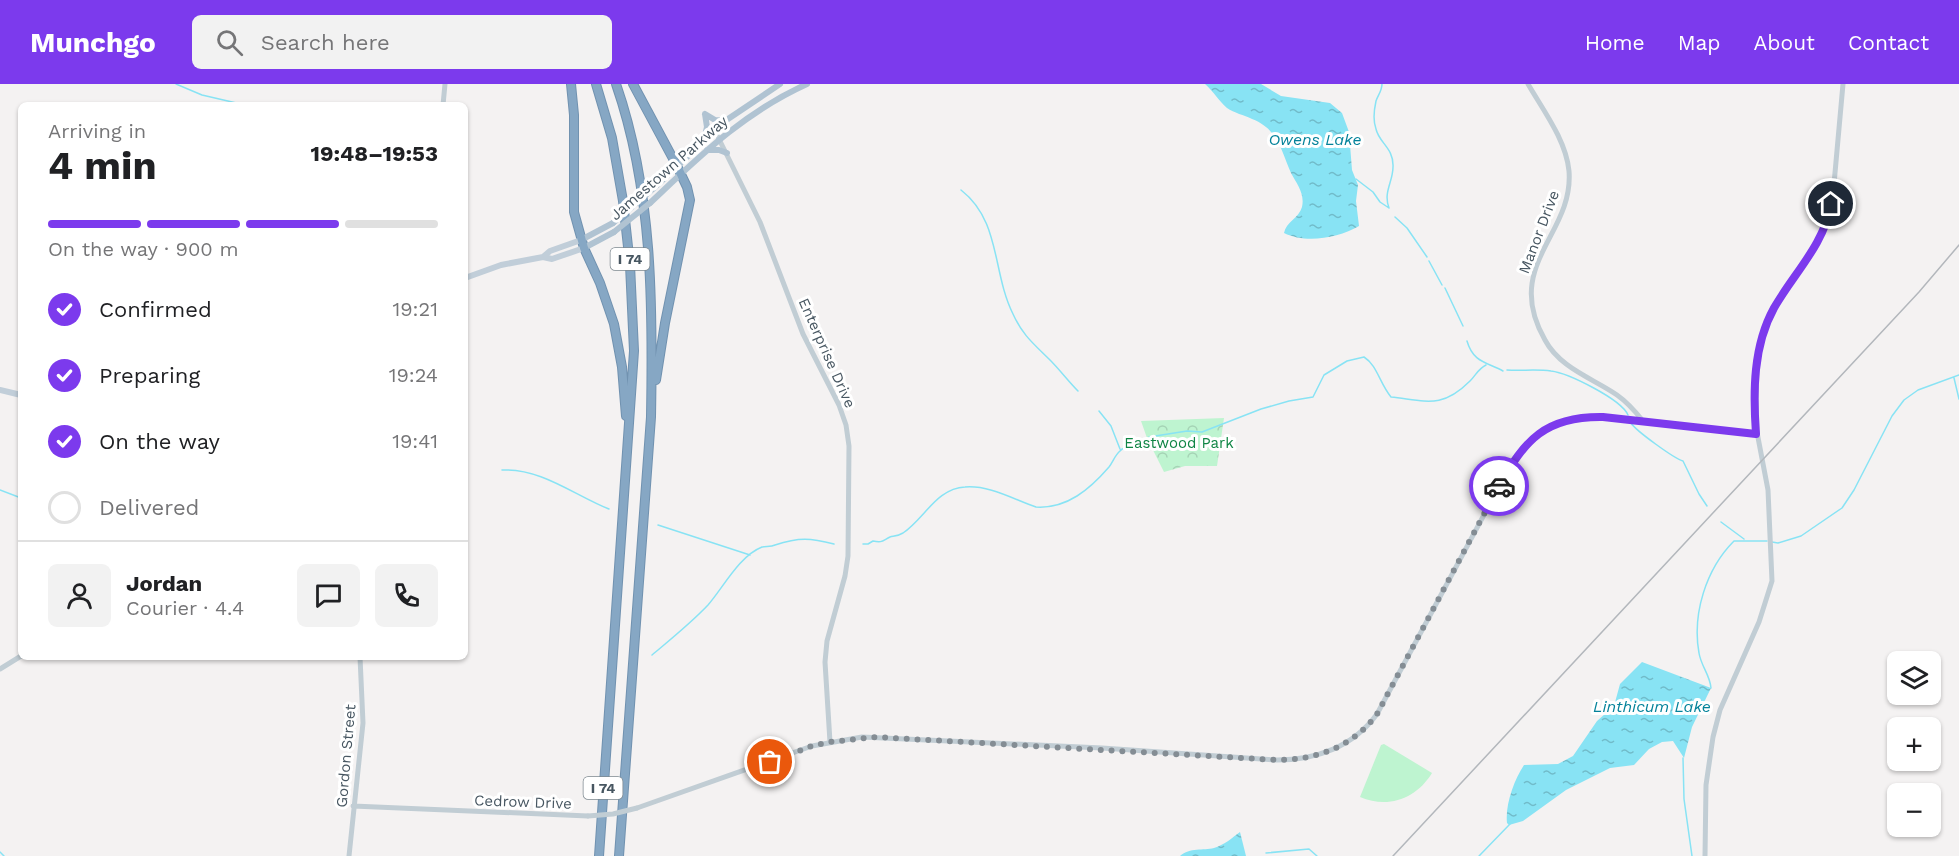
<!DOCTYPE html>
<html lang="en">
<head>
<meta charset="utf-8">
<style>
	body { margin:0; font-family:"Work Sans",sans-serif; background:#f2f2f2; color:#202124; height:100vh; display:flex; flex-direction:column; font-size:22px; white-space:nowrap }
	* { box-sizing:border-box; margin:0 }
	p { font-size:20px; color:#757577 }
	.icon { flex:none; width:33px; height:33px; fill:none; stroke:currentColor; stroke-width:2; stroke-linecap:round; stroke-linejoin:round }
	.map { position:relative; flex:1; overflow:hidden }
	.details { position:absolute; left:18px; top:18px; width:450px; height:558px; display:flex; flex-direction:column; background:#fff; border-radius:9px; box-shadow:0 2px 4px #0004 }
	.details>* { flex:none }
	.tools { position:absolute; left:1887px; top:567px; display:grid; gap:12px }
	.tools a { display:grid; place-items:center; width:54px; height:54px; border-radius:9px; background:#fff; box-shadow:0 2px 4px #0004; font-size:30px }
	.pin { position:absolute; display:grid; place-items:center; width:51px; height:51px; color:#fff; margin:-26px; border:3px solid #fff; border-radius:50%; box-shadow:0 2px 6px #0007 }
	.courier { position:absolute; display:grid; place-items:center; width:60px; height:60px; margin:-30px; border:4px solid #7c3aed; border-radius:50%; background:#fff; color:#222; box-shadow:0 2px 8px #0007 }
	.head em { font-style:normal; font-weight:700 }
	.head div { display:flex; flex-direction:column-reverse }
	.head { display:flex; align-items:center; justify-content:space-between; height:102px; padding:0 30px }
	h1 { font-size:39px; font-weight:700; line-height:45px }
	.bar { display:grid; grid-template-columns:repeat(4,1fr); gap:9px 6px; align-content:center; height:72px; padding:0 30px }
	.bar i { height:8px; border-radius:4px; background:#e0e0e0 }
	.bar .selected { background:#7c3aed }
	.bar p { grid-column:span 4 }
	.line { display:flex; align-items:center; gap:15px; padding:0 30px; border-top:2px solid #e0e0e0 }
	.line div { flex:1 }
	.round { display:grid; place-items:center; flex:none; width:63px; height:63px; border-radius:9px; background:#f2f2f2 }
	ol { padding:0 30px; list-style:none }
	li { display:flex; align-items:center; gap:18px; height:66px }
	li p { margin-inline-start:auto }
	li .icon { padding:6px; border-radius:50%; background:#7c3aed; color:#fff; stroke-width:4 }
	li:last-child { color:#757577 }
	li i { width:33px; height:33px; border:3px solid #e0e0e0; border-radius:50% }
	header { display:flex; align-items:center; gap:36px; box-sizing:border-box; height:84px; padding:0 30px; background:#7c3aed; color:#fff }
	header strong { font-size:28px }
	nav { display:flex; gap:33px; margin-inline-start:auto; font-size:21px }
	.search { width:420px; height:54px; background:#f2f2f2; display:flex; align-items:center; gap:15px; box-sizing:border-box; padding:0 21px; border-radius:9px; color:#757577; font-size:22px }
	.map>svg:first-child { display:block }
	.grass { fill:#bef4d0 }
	.park { fill:url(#park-crowns) }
	.water { fill:url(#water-ripples) }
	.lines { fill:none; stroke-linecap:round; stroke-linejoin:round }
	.stream { stroke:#88e3f4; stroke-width:1.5 }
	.motorway-casing { stroke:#7192b0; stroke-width:10 }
	.tertiary { stroke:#c1cdd4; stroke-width:5 }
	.secondary { stroke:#c1ced9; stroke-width:6 }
	.primary { stroke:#b0c3d2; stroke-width:6 }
	.motorway { stroke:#86a7c4; stroke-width:8 }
	.rail { stroke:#b3b7bc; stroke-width:1.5 }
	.tertiary-bridge { stroke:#c1cdd4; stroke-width:5 }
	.primary-bridge { stroke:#b0c3d2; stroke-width:6 }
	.done { stroke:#848d94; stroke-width:6; stroke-dasharray:0 10.8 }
	.route { stroke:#7c3aed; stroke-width:8 }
	.labels { text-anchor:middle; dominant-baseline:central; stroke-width:6; stroke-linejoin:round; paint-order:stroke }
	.shield { fill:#fff; stroke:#7e8990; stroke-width:1.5 }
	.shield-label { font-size:14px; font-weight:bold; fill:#475661 }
	.street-label { font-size:15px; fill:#475661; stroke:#fff }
	.park-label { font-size:15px; fill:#0f8544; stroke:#fff }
	.water-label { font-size:16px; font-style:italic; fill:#03829a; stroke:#fff }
</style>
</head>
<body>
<header>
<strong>Munchgo</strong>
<div class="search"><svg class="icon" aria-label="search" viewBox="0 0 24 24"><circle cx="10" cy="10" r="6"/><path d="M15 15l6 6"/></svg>Search here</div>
<nav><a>Home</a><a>Map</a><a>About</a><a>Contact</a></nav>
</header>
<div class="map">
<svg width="1959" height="772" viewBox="0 0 1959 772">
	<defs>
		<pattern id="park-crowns" width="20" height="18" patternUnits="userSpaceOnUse" patternTransform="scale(1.5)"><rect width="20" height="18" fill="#bef4d0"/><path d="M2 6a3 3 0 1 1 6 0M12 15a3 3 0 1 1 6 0" fill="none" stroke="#a5d3b5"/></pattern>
		<pattern id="water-ripples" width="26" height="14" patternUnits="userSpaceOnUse" patternTransform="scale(1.5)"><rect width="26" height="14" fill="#88e3f4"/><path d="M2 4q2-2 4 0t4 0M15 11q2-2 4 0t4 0" fill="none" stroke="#71bbc9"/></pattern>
	</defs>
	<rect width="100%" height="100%" fill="#f4f2f2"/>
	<!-- grass -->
	<path class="grass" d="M 1384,660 L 1432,689 C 1416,715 1388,725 1360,713 L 1381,661 Z"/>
	<!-- park -->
	<path class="park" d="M 1224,334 L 1217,382 L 1185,382 L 1164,388 L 1147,354 L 1141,337 Z"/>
	<!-- water -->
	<path class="water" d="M 1205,0 L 1261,0 L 1281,12 L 1330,19 L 1342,29 L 1349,48 L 1352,86 L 1358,101 L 1356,117 L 1359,142 C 1338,154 1306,160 1284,149 C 1286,138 1299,134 1302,123 C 1305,110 1297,100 1291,89 C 1281,66 1278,45 1252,35 C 1244,31 1234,29 1227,24 C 1219,17 1213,7 1205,0 Z
		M 1642,578 L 1711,604 L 1692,643 L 1684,674 L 1673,657 L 1662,658 L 1649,665 L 1634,681 L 1610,684 L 1566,706 L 1523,737 L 1509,741 L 1507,739 C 1505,721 1514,696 1524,681 L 1558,680 L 1573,672 L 1597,637 L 1614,622 L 1620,600 Z
		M 1240,748 L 1246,772 L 1180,772 C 1190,763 1203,767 1214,764 C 1224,761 1232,754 1240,748 Z"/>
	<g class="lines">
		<!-- stream -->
		<path class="stream" d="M 176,0 L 202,11 L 245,21
			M 1382,0 C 1382,7 1378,11 1376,17 C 1374,26 1373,37 1376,45 C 1379,59 1394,64 1393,83 C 1393,98 1383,108 1389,124
			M 1356,95 L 1373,108 L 1380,118 L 1389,124
			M 961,106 C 1001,137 992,188 1013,230 C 1023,252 1034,260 1050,276 C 1060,286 1068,297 1078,307
			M 1395,133 L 1407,144 L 1427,173
			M 1429,177 L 1442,201
			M 1445,204 L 1463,242
			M 1467,257 C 1473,278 1486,278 1503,287
			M 1507,286 C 1521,287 1537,285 1551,287 C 1568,289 1621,315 1628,331
			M 1954,294 L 1959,315
			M 1099,327 L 1111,342 L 1120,365
			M 1631,339 C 1636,347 1675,375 1683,377 L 1699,410 L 1707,422
			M 1149,353 L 1187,347 L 1202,348 L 1261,325 L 1289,317 L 1313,313 L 1324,291 L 1347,277 L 1364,273 C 1377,281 1380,300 1391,313 C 1427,317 1442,325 1470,297 C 1476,291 1478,285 1486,281
			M 502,386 C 541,384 574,411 609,425
			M 0,406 L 21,414
			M 1721,438 L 1744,455
			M 658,441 L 750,471
			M 1772,458 L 1778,459 L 1801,452 L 1842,424 L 1854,406 L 1892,332 L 1904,316 L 1918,306 L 1959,291
			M 863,460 L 868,460 L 873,457 C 882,459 882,457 890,453 C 894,452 898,452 903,449 C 924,435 937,404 965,403 C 989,401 1013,415 1036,423 C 1067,425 1090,405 1109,383 C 1113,378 1115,371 1120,367 C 1123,363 1132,361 1137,359
			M 652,571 C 671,555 691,539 708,521 C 723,504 739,472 762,463 C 766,462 771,463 775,461 C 799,453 811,454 834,460
			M 1711,604 C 1710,591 1701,582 1699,569 C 1692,530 1706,485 1734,457 L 1767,457
			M 1683,674 L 1684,715 L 1692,772
			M 0,768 L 4,772
			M 1266,769 L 1309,765 L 1317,772
			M 1479,772 L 1510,740"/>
		<!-- motorway casing -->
		<g class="motorway-casing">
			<path id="motorway" d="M 571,0 L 574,31 L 574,128 L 584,164 L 600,199 L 614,240 L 622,283 L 626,332
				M 596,0 L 612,54 L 623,117 L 630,181 L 634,267 L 599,772
				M 616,0 C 653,106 653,223 651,333 L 619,772
				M 633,0 L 677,82 L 687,103 L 690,116 L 665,239 L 656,296"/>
		</g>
		<!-- tertiary -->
		<path class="tertiary" d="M 1528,0 C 1543,26 1566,56 1569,87 C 1574,151 1502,181 1545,256 C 1560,284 1592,294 1617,311 C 1627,318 1635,327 1643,337
			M 443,21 L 445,0
			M 715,47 L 760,138 L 803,250 L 839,321 L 846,341 L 849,362 L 848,472 L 845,492 L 827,557 L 825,578 L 830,658
			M 0,585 L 21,572
			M 353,722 L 588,732
			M 637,724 L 812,662 L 862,653 L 1102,664 L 1277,676 C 1316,676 1353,663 1377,630 L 1514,375 C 1536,345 1566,332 1603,333 L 1756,350
			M 349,772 L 363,639 L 360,573
			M 1705,772 L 1706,701 L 1713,653 L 1720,626 L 1759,538 L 1772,497 L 1768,406 L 1756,343 L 1756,290 L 1758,271 L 1762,252 L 1774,224 L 1811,170 L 1827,138 L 1833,111 L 1843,0"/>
		<!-- secondary -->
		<path class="secondary" d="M 543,173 L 550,167 L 581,156
			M 465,194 L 501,181 L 543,173 L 552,175 L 584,164
			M 0,306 L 21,311"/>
		<!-- primary -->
		<path class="primary" d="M 705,30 L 715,36 L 725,37
			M 704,56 L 707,43 L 705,30
			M 707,66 L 719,66 L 727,69
			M 654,104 L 725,37 L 780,0
			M 650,119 C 700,72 743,29 807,0
			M 581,156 L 613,139
			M 584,164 L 614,148"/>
		<!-- motorway -->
		<use href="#motorway" class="motorway"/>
		<!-- rail -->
		<path class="rail" d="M 1393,772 L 1919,208 L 1959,161"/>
		<!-- tertiary-bridge -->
		<path class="tertiary-bridge" d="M 588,732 L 613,730 L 637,724"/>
		<!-- primary-bridge -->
		<path class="primary-bridge" d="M 613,139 L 654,104
			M 614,148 L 650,119"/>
	</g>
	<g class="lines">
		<!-- done -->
		<path class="done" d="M 770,678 L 812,662 L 830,658 L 876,653 L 1277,676 C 1316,676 1353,663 1377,630 L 1499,402"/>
		<!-- route -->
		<path class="route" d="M 1499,402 C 1525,356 1545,332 1603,333 L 1756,350 C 1753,308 1753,262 1774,224 C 1794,189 1824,161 1831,120"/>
	</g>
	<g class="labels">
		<!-- shield labels -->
		<g class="shield">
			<rect x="610.5" y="164" width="39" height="22" rx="4.5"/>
			<rect x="583.5" y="693" width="39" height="22" rx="4.5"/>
		</g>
		<g class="shield-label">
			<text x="630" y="175">I 74</text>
			<text x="603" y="704">I 74</text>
		</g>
		<!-- street labels -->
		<g class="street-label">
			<text transform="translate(669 84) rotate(-41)">Jamestown Parkway</text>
			<text transform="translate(1539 148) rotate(-69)">Manor Drive</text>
			<text transform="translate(827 269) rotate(66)">Enterprise Drive</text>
			<text transform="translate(346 672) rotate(-85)">Gordon Street</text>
			<text transform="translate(523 718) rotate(2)">Cedrow Drive</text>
		</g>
		<!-- park labels -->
		<g class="park-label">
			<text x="1179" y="359">Eastwood Park</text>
		</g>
		<!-- water labels -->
		<g class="water-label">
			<text x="1315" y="55">Owens Lake</text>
			<text x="1652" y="622">Linthicum Lake</text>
		</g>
	</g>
</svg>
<div class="tools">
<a><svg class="icon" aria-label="layers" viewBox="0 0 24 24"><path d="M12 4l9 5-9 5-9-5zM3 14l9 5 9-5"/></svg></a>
<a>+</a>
<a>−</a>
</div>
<div class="pin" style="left:770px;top:678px;background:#ea580c"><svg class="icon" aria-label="bag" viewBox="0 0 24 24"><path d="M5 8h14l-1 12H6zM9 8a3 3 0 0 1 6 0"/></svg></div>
<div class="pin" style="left:1831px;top:120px;background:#1f2937"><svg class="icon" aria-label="home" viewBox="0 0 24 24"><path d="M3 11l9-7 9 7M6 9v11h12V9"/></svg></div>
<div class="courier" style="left:1499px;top:402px"><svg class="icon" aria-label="car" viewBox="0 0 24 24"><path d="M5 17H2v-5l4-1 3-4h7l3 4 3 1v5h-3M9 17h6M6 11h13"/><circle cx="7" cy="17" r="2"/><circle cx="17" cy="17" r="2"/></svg></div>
<section class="details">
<div class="head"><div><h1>4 min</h1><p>Arriving in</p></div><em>19:48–19:53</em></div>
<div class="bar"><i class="selected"></i><i class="selected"></i><i class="selected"></i><i></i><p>On the way · 900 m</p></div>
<ol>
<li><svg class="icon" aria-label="check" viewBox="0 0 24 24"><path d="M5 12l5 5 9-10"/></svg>Confirmed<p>19:21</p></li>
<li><svg class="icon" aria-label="check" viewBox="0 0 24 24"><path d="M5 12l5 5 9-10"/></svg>Preparing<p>19:24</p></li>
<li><svg class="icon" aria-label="check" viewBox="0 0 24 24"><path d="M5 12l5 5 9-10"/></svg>On the way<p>19:41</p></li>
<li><i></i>Delivered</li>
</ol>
<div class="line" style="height:108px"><a class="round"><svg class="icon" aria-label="person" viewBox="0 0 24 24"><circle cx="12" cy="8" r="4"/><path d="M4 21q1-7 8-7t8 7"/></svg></a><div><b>Jordan</b><p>Courier · 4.4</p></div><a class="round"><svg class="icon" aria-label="chat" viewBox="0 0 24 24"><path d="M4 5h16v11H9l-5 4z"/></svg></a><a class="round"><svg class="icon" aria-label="phone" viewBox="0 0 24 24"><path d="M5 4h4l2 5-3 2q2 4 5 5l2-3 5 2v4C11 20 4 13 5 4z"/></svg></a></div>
</section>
</div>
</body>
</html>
